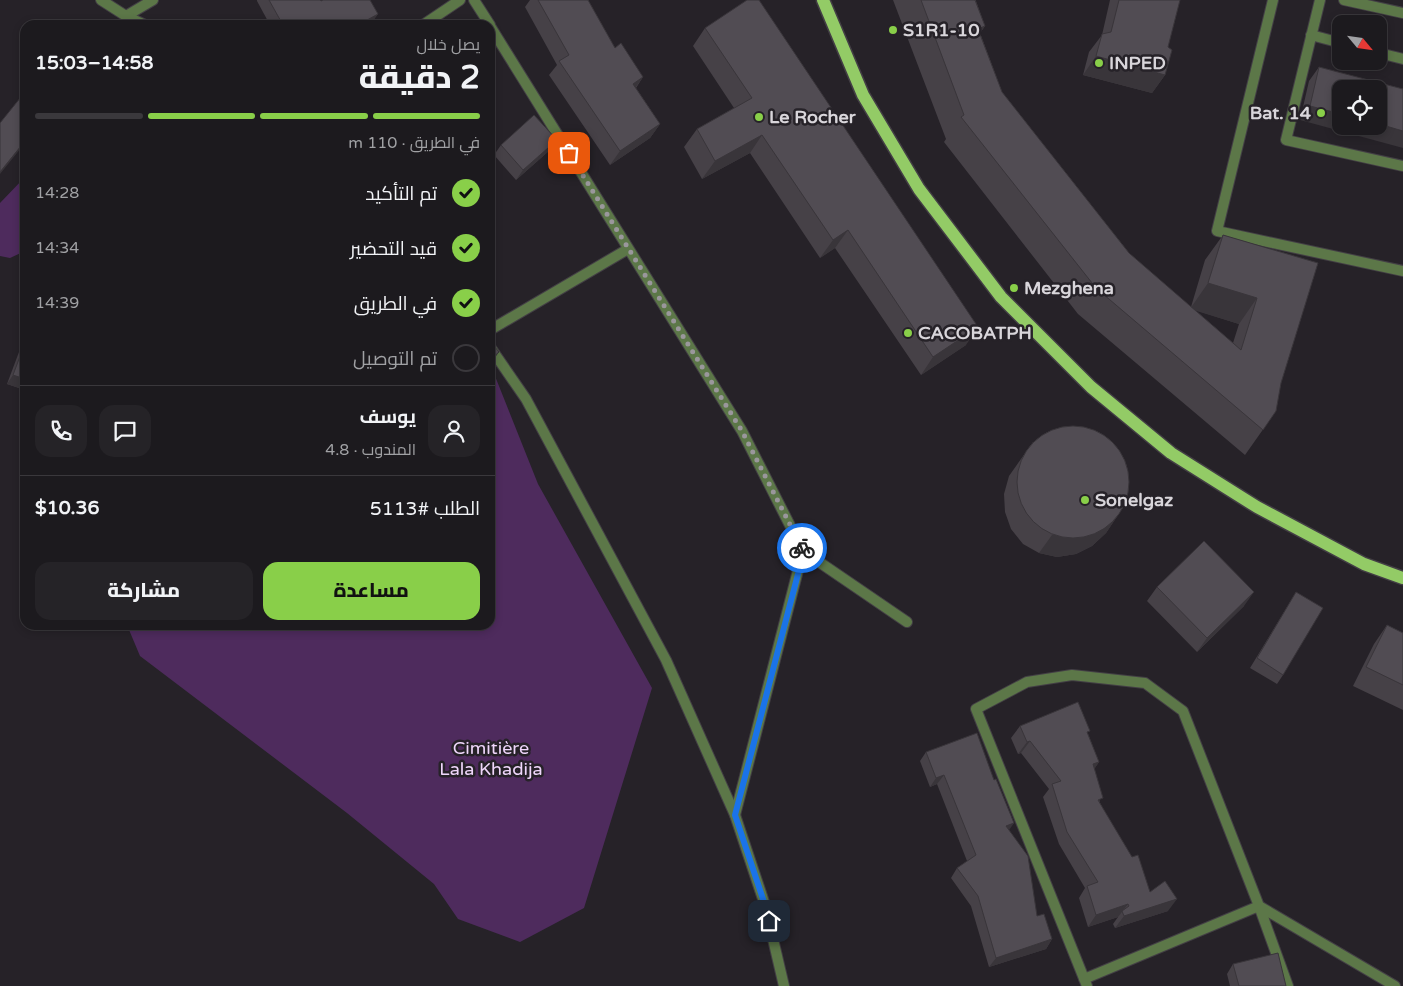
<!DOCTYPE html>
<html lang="ar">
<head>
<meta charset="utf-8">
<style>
	body { margin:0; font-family:"Varela Round",Cairo,sans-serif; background:#252327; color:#f1f3f6; direction:rtl; height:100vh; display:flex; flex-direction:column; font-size:19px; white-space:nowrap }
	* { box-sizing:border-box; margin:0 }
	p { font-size:16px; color:#a0a1a4 }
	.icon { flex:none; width:28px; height:28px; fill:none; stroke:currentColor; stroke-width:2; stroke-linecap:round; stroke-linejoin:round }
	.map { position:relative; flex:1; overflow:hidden; direction:ltr }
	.side { position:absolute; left:20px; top:20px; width:475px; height:610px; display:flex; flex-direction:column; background:#1c1a1e; border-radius:15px; box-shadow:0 2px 8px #0003,0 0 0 1px #3a383c; direction:rtl }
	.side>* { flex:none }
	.needle { width:32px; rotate:119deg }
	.buttons { position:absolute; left:1332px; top:15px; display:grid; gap:10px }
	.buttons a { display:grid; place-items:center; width:55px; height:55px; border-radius:10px; background:#1c1a1e; box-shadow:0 2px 8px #0003,0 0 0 1px #3a383c; font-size:25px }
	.pin { position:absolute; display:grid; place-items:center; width:42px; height:42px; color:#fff; margin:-21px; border-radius:10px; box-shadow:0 2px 8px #0006 }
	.courier { position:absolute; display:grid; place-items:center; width:50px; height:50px; margin:-25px; border:4px solid #1a73e8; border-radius:50%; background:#fff; color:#222; box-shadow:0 1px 6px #0007 }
	.overview em { font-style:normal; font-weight:800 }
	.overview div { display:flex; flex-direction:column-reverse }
	.overview { display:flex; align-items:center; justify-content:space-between; height:85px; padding:0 15px }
	h1 { font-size:32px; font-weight:800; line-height:38px }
	.bar { display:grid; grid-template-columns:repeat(4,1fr); gap:8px 5px; align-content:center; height:60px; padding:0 15px }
	.bar i { height:6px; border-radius:4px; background:#3a383c }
	.bar .current { background:#89cf49 }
	.bar p { grid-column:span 4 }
	.line { display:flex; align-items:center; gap:12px; padding:0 15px; border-top:1px solid #3a383c }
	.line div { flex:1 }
	.round { display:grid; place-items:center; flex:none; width:52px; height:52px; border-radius:15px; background:#252327 }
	ol { padding:0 15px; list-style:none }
	li { display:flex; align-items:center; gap:15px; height:55px }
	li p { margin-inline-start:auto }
	li .icon { padding:5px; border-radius:50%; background:#89cf49; color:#111; stroke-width:4 }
	li:last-child { color:#a0a1a4 }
	li i { width:28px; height:28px; border:2px solid #3a383c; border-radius:50% }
	.button { display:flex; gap:10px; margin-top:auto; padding:10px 15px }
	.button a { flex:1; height:58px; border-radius:15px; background:#89cf49; color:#111; font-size:20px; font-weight:800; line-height:58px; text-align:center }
	.button a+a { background:#252327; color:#f1f3f6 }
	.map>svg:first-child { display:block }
	.green { fill:#4e2b5d }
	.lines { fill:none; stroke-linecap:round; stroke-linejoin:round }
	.minor-casing { stroke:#433f45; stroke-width:12 }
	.tertiary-casing { stroke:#433f45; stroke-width:12 }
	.primary-casing { stroke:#433f45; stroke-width:15 }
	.minor { stroke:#5c7748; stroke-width:10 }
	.tertiary { stroke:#5c7748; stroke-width:10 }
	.primary { stroke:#93cb66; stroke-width:12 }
	.wall { fill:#464147; fill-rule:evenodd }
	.shaded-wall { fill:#39353a }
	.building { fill:#514c53; stroke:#39353a }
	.done { stroke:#9a979c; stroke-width:5; stroke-dasharray:0 9 }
	.route { stroke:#1a73e8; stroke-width:6 }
	.poi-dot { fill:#89cf49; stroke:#262228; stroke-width:2 }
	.labels { text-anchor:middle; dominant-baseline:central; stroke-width:5; stroke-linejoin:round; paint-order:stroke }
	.poi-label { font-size:18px; font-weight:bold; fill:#d9d6db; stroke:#262228; text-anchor:start }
	.park-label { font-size:18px; fill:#efd6fb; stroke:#262228 }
</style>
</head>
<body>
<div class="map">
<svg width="1403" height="986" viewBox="0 0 1403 986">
	<rect width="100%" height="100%" fill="#262228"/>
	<!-- green -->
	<path class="green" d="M 25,177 L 25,251 L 10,258 L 0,256 L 0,203 Z
		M 490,367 L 493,371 L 538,484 L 652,688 L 584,908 L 520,942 L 458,919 L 434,884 L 347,813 L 140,656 L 127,625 L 490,625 Z"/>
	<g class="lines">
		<!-- minor casing -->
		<g class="minor-casing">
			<path id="minor" d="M 474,0 L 490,25
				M 1273,0 L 1217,231 L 1403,271
				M 1320,0 L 1286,140 L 1403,166
				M 1344,0 L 1403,13
				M 126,16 L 153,0
				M 423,25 L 460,0
				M 490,26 L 742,431 L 803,551 L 735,815
				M 1311,35 L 1341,43
				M 1379,53 L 1403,59
				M 490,330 L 628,249
				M 803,551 L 907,622
				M 1084,979 L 1259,906 L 1395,986
				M 1087,986 L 976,709 L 1027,682 L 1072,675 L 1145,683 L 1183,711 L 1259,906 L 1288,986"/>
		</g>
		<!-- tertiary casing -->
		<g class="tertiary-casing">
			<path id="tertiary" d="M 101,0 L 126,16 L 145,25
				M 490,347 L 526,399 L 666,660 L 735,815 L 765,905 L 784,986"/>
		</g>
		<!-- primary casing -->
		<g class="primary-casing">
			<path id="primary" d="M 823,0 L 863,95 L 919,189 L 1001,297 L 1091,387 L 1171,453 L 1257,507 L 1364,564 L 1403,578"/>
		</g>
		<!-- minor -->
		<use href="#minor" class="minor"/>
		<!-- tertiary -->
		<use href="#tertiary" class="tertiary"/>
		<!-- primary -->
		<use href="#primary" class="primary"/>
	</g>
	<!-- wall -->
	<path class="wall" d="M 257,0 L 320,0 L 321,1 L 378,14 L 371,23 L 369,25 L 270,25 L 257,1 Z
		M 530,0 L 588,0 L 615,48 L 643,77 L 636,88 L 660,124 L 650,138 L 610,165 L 549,75 L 557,65 L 525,7 Z
		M 893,0 L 976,0 L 976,1 L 985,26 L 980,33 L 1002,92 L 1129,253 L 1191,307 L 1205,260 L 1223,235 L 1318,263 L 1281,383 L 1276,411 L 1245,455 L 1078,314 L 944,142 L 946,139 ZM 1195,310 L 1239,324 L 1233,343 Z
		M 1110,0 L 1180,0 L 1168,47 L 1165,75 L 1152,93 L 1083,75 L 1089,52 L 1102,35 Z
		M 705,28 L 966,345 L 921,375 L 835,248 L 820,258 L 750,153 L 702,179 L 684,147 L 697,129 L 734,108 L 693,46 Z
		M 1319,67 L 1403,89 L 1300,120 L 1309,81 Z
		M 501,145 L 550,150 L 516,180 L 494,155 Z
		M 25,336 L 25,390 L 7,384 Z
		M 1033,442 L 1118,515 L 1106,533 L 1092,546 L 1076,554 L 1057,557 L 1039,553 L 1023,544 L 1011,529 L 1005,512 L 1004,494 L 1009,476 Z
		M 1157,587 L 1244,606 L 1197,652 L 1147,601 Z
		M 1296,592 L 1283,675 L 1277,684 L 1250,668 L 1290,602 Z
		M 1387,625 L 1403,633 L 1403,710 L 1353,686 L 1374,644 Z
		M 1020,726 L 1088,734 L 1099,762 L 1094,769 L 1100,803 L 1150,892 L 1168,911 L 1115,928 L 1113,924 L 1118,917 L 1088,927 L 1079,898 L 1085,888 L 1059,844 L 1043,797 L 1049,789 L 1021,753 L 1018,754 L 1011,738 Z
		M 926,752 L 1009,830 L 1037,916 L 1052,939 L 1046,949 L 989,967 L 971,906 L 951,878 L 957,868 L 967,861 L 937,784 L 930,787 L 920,761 Z
		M 1233,964 L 1286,986 L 1230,986 L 1227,974 Z"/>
	<!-- shaded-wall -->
	<path class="shaded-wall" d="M 378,14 L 371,23 L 369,25 L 358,25 Z
		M 985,26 L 967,52 L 978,29 Z
		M 1096,56 L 1165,75 L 1152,93 L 1083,75 Z
		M 643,77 L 633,91 L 633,84 Z
		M 1310,106 L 1341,114 L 1341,126 L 1379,126 L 1379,124 L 1403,131 L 1403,148 L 1300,120 Z
		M 660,124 L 650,138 L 610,165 L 620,151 Z
		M 762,135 L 750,153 L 702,179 L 715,161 Z
		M 557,140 L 550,150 L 516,180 L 523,170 Z
		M 25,141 L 25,143 L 0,174 L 0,172 Z
		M 848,230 L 835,248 L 820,258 L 833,240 Z
		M 1208,283 L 1257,298 L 1239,324 L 1190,309 Z
		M 978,327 L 966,345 L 921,375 L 933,357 Z
		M 499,352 L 492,362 L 490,364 L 490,360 Z
		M 13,375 L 25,379 L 25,390 L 7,384 Z
		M 1118,515 L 1106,533 L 1092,546 L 1076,554 L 1057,557 L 1039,553 L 1052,535 Z
		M 1254,592 L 1244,606 L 1197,652 L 1207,638 Z
		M 1030,741 L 1021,753 L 1018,754 L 1027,742 Z
		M 1099,762 L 1091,774 L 1093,764 Z
		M 944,775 L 937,784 L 930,787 L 936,778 Z
		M 1014,823 L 1007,833 L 1006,826 Z
		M 1177,899 L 1168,911 L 1115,928 L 1124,916 Z
		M 1128,904 L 1118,917 L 1088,927 L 1096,915 Z
		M 1052,939 L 1046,949 L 989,967 L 996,958 Z"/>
	<!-- building -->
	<path class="building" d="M 269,0 L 320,0 L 321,1 L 323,0 L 370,0 L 378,14 L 358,25 L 338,25 L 338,24 L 335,25 L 283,25 Z
		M 538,0 L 588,0 L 615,48 L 621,43 L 643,77 L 633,84 L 660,124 L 620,151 L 559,61 L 569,55 Z
		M 747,0 L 759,0 L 978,327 L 933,357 L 848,230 L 833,240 L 762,135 L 715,161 L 697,129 L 752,98 L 705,28 Z
		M 921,0 L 975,0 L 985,26 L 978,29 L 1002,92 L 1129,253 L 1241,350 L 1257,298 L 1208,283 L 1223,235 L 1318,263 L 1281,383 L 1276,411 L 1263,430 L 1096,288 L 961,117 L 964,115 Z
		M 1119,0 L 1180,0 L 1168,47 L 1172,50 L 1165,75 L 1096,56 L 1102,34 L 1111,32 Z
		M 1319,67 L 1403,89 L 1403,131 L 1379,124 L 1379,89 L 1341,89 L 1341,114 L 1310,106 Z
		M 25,92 L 25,141 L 0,172 L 0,123 Z
		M 534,115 L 557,140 L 523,170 L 501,145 Z
		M 490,341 L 499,352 L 490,360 Z
		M 25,343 L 25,379 L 13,375 Z
		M1017 482a56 56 0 1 1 112 0a56 56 0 1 1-112 0Z
		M 1204,541 L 1254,592 L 1207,638 L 1157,587 Z
		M 1296,592 L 1323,608 L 1283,675 L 1257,658 Z
		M 1387,625 L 1403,633 L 1403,685 L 1366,667 Z
		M 1078,702 L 1090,731 L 1087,732 L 1099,762 L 1093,764 L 1103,798 L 1098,800 L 1132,857 L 1138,855 L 1150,892 L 1165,881 L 1177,899 L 1124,916 L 1122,911 L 1129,906 L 1128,904 L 1096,915 L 1087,886 L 1098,882 L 1067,832 L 1052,784 L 1061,781 L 1030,741 L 1027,742 L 1020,726 Z
		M 977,733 L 994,780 L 996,779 L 1014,823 L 1006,826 L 1028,856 L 1037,916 L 1044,914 L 1052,939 L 996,958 L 978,896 L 957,868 L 976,855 L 944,775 L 936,778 L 926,752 Z
		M 1278,953 L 1286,986 L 1239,986 L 1233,964 Z"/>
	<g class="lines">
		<!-- done -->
		<path class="done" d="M 569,153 L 742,431 L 802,548"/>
		<!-- route -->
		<path class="route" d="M 769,921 L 765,905 L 735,815 L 804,551 L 802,548"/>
	</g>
	<!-- markers -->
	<g class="poi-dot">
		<circle cx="893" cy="30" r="5"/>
		<circle cx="1099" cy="63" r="5"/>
		<circle cx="1321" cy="113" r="5"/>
		<circle cx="759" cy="117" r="5"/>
		<circle cx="1014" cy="288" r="5"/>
		<circle cx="908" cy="333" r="5"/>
		<circle cx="1085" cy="500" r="5"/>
	</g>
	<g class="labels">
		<!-- poi labels -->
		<g class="poi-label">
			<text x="903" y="30">S1R1-10</text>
			<text x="1109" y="63">INPED</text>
			<text x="1311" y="113" text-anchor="end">Bat. 14</text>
			<text x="769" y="117">Le Rocher</text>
			<text x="1024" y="288">Mezghena</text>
			<text x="918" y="333">CACOBATPH</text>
			<text x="1095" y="500">Sonelgaz</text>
		</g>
		<!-- park labels -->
		<g class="park-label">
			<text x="491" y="748">Cimitière<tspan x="491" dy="21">Lala Khadija</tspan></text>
		</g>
	</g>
</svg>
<div class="buttons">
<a><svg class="needle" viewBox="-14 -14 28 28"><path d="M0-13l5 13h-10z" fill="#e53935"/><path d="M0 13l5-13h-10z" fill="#a0a1a4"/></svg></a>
<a><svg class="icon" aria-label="locate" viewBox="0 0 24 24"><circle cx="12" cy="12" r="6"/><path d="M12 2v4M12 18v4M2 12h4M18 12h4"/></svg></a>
</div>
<div class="pin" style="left:569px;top:153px;background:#ea580c"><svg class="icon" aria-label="bag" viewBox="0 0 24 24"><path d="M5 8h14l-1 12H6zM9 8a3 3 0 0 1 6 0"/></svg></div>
<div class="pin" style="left:769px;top:921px;background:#1f2937"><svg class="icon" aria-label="home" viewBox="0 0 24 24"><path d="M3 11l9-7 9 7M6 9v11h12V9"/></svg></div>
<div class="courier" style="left:802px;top:548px"><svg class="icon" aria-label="bike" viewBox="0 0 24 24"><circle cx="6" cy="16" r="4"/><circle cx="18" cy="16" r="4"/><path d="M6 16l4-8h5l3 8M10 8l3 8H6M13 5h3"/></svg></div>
<section class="side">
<div class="overview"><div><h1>2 دقيقة</h1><p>يصل خلال</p></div><em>14:58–15:03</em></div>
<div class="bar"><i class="current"></i><i class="current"></i><i class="current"></i><i></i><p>في الطريق · 110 m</p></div>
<ol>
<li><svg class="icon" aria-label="check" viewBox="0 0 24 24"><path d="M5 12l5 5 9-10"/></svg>تم التأكيد<p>14:28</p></li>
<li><svg class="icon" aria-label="check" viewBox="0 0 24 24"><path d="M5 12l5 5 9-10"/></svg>قيد التحضير<p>14:34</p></li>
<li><svg class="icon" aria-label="check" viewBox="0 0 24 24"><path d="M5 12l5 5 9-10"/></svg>في الطريق<p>14:39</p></li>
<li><i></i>تم التوصيل</li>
</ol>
<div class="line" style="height:90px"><a class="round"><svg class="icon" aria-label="person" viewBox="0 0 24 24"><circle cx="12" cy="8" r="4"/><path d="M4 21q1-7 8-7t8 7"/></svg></a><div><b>يوسف</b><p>المندوب · 4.8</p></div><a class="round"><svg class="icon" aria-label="chat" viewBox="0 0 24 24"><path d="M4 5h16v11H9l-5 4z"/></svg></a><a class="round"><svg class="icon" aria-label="phone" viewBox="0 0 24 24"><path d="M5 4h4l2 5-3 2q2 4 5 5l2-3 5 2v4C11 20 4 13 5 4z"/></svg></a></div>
<div class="line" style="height:65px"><div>الطلب #5113</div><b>$10.36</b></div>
<div class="button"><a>مساعدة</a><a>مشاركة</a></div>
</section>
</div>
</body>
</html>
